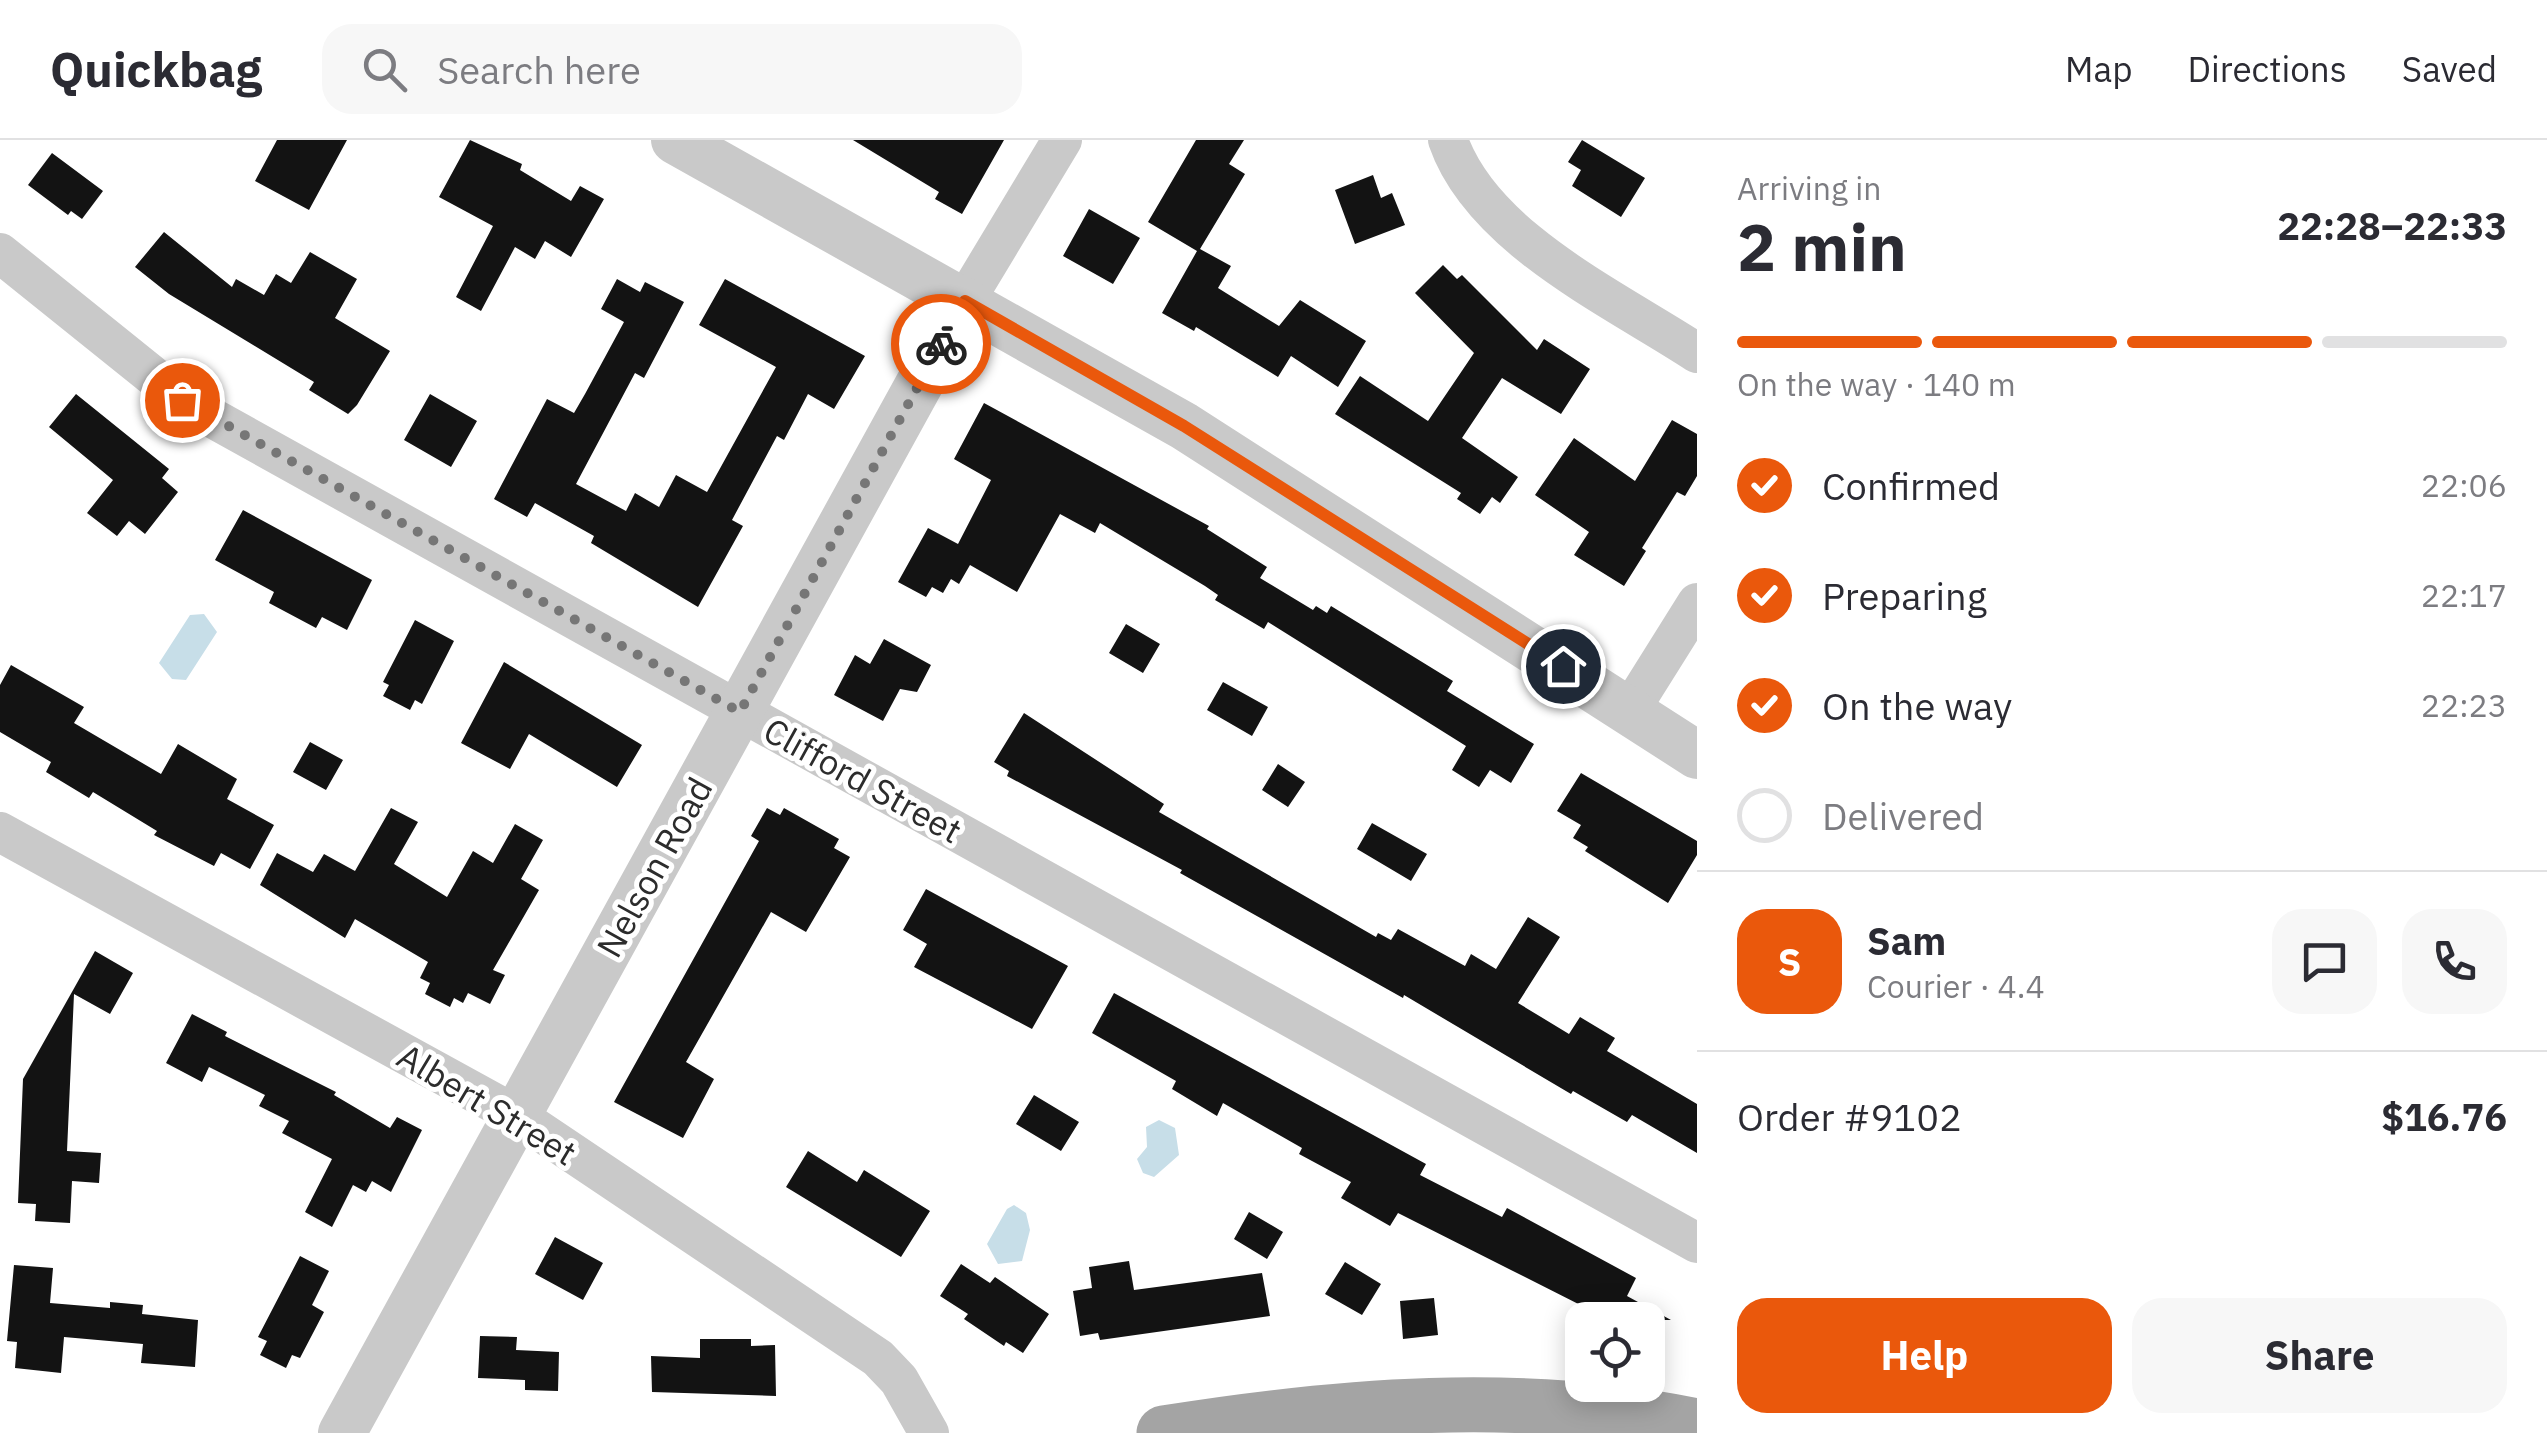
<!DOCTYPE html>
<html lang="en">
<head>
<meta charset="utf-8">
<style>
	body { margin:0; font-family:"IBM Plex Sans",sans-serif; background:#f7f7f7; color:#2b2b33; height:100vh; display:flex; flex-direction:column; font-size:38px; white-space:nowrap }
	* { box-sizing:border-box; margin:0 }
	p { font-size:32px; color:#7c7c81 }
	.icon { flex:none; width:55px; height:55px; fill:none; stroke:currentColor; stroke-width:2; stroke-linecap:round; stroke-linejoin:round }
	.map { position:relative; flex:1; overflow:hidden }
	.details { display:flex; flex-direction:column; background:#fff; width:850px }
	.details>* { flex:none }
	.fabs { position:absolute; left:1565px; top:1162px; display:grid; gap:20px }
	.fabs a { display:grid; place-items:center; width:100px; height:100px; border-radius:20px; background:#fff; box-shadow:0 5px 25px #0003; font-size:50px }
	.pin { position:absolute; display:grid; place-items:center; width:85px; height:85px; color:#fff; margin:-42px; border:5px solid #fff; border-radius:50%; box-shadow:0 2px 10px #0007 }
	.courier { position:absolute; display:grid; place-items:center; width:100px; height:100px; margin:-50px; border:8px solid #ea580c; border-radius:50%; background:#fff; color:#222; box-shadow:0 2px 12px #0007 }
	.summary em { font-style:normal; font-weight:800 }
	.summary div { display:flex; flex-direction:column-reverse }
	.summary { display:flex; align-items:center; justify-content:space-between; height:170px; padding:0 40px }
	h1 { font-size:65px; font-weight:800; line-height:75px }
	.bar { display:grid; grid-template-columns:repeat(4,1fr); gap:15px 10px; align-content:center; height:120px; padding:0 40px }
	.bar i { height:12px; border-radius:8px; background:#e1e1e2 }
	.bar .on { background:#ea580c }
	.bar p { grid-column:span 4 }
	.line { display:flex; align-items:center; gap:25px; padding:0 40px; border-top:2px solid #e1e1e2 }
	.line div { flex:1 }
	.round { display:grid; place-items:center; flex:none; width:105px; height:105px; border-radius:30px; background:#f7f7f7 }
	ol { padding:0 40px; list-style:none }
	li { display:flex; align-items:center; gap:30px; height:110px }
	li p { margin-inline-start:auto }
	li .icon { padding:10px; border-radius:50%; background:#ea580c; color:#fff; stroke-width:4 }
	li:last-child { color:#7c7c81 }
	li i { width:55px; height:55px; border:5px solid #e1e1e2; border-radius:50% }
	.cta { display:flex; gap:20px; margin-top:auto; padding:20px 40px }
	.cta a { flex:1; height:115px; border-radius:30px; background:#ea580c; color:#fff; font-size:40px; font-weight:800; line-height:115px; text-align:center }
	.cta a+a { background:#f7f7f7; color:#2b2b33 }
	header { display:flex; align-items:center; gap:60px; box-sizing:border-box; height:140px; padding:0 50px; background:#fff; border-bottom:2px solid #e1e1e2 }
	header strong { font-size:48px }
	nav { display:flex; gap:55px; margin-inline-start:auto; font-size:35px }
	.search { width:700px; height:90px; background:#f7f7f7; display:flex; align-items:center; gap:25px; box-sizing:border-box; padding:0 35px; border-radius:30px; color:#7c7c81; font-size:38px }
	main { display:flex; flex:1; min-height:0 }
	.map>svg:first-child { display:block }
	.water { fill:#c7dee8 }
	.building { fill:#131313 }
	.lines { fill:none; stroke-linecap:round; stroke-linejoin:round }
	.minor { stroke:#c9c9c9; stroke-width:40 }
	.tertiary { stroke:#c9c9c9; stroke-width:48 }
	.primary { stroke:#a4a4a4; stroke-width:55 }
	.done { stroke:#767676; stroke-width:10; stroke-dasharray:0 18 }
	.route { stroke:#ea580c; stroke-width:12 }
	.labels { text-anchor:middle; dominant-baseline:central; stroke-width:10; stroke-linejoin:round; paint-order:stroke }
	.street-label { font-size:35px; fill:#2c2c2c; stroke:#fff }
</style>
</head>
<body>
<header>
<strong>Quickbag</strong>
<div class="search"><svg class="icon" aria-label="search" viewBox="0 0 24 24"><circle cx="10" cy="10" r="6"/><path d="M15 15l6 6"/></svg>Search here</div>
<nav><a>Map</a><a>Directions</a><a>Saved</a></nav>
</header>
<main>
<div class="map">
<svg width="1697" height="1293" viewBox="0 0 1697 1293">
	<rect width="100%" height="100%" fill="#fff"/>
	<!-- water -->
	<path class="water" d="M 204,474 L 217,492 L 186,540 L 172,539 L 159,523 L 190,475 Z
		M 1159,980 L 1175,988 L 1179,1015 L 1154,1037 L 1143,1033 L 1137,1019 L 1147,1007 L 1146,987 Z
		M 1014,1065 L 1026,1073 L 1030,1090 L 1022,1121 L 998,1124 L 987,1104 L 1007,1069 Z"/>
	<!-- building -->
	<path class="building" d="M 277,0 L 347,0 L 309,70 L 255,41 Z
		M 470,0 L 522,24 L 520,30 L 571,61 L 580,46 L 604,59 L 571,117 L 545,101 L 535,119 L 515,107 L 481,171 L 456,157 L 493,86 L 439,57 Z
		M 853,0 L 1004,0 L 962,74 L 935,59 L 939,52 Z
		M 1196,0 L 1244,0 L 1229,24 L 1245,34 L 1200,109 L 1231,126 L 1218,148 L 1279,186 L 1300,160 L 1366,201 L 1338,247 L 1291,216 L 1278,237 L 1196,187 L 1194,191 L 1162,173 L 1197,111 L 1148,82 Z
		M 1582,0 L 1645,38 L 1621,77 L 1572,46 L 1581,30 L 1568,22 Z
		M 52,13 L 103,51 L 82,79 L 71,71 L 68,75 L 28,45 Z
		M 1373,35 L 1381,58 L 1392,53 L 1405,85 L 1355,104 L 1335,50 Z
		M 1089,69 L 1140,98 L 1113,144 L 1063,116 Z
		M 164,92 L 232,147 L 236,139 L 264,155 L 276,134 L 291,143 L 310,112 L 357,139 L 335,178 L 390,211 L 357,265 L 348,274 L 309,250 L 314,242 L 169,154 L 135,127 Z
		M 1443,125 L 1457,139 L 1462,135 L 1537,210 L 1544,199 L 1590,229 L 1561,274 L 1502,238 L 1462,298 L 1518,337 L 1500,363 L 1492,357 L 1480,374 L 1457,359 L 1461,353 L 1335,274 L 1360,236 L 1428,281 L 1474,213 L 1415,153 Z
		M 617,139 L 640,152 L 645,142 L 684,162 L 644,238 L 635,233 L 576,344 L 626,371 L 635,353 L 659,367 L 676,335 L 707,352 L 776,227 L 699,185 L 725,139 L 865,216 L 834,269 L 808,254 L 784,300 L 777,296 L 732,380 L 743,386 L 698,467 L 591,403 L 594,396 L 535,363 L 527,377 L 494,359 L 547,259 L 574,273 L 585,254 L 624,182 L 601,169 Z
		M 76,254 L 169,329 L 162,338 L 178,352 L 145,394 L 129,381 L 117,396 L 87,373 L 113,340 L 49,287 Z
		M 430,254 L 477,281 L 451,327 L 404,300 Z
		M 984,263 L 1209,386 L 1207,389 L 1267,427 L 1260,438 L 1313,470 L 1316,466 L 1327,473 L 1331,466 L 1453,541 L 1447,551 L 1534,604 L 1511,643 L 1490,630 L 1479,647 L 1452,630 L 1466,606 L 1268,482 L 1264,489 L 1215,460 L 1218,455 L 1205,446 L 1100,383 L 1095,393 L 1060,374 L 1017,452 L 970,425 L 959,444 L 951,439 L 943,453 L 932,447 L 926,457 L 898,442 L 928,388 L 958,404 L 991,340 L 954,319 Z
		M 1672,280 L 1697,294 L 1697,336 L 1685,356 L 1677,352 L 1642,408 L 1646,411 L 1624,446 L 1574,415 L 1589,392 L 1535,355 L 1574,298 L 1635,341 Z
		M 243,370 L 372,440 L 347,490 L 322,477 L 316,488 L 269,463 L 274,452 L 215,420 Z
		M 415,480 L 454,501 L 422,564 L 415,560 L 410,570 L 383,556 L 389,545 L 383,542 Z
		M 1126,484 L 1160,504 L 1143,533 L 1109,513 Z
		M 884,499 L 931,525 L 917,552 L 900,549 L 883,581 L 834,555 L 855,515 L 870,524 Z
		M 504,522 L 642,605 L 617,647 L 529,594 L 510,629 L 461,603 Z
		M 11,525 L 84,567 L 74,583 L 161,634 L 178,604 L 237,639 L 227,659 L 274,685 L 250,729 L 221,713 L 214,726 L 154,695 L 157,691 L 93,652 L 89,658 L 46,632 L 51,622 L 0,592 L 0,545 Z
		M 1223,542 L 1268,567 L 1252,596 L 1207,570 Z
		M 1024,573 L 1164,664 L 1159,672 L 1376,797 L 1378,793 L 1391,800 L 1398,789 L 1465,826 L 1471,814 L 1496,829 L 1528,777 L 1560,797 L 1518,863 L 1569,894 L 1580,877 L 1615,898 L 1607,911 L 1697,964 L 1697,1013 L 1632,975 L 1627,982 L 1573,951 L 1571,954 L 1404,855 L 1403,858 L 1180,733 L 1182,730 L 1007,636 L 1009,631 L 994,622 Z
		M 310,602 L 343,620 L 326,650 L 293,632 Z
		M 1278,624 L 1305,642 L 1288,667 L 1262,650 Z
		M 1581,633 L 1697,701 L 1697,715 L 1668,763 L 1585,711 L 1588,707 L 1573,698 L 1581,685 L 1557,671 Z
		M 391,668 L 418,682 L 394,724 L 447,757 L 473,711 L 493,723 L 515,684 L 543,700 L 521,739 L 539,750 L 493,830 L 505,835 L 490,864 L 468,853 L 463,863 L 454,858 L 450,867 L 425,854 L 430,843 L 420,838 L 428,822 L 355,779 L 345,798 L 260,745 L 277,713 L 313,732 L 324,714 L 355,731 Z
		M 767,668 L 780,675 L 784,668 L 839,699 L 834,708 L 850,717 L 806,792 L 771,772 L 686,922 L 714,939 L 683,998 L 614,962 L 759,701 L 751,696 Z
		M 1372,683 L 1427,714 L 1411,741 L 1357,709 Z
		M 926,749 L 1068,826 L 1032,889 L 914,827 L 927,804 L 903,790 Z
		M 95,811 L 133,833 L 110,874 L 74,854 L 67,1011 L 101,1013 L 99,1043 L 72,1041 L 70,1083 L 35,1081 L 36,1064 L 18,1063 L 23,939 Z
		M 1114,853 L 1426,1024 L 1420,1035 L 1502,1077 L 1507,1068 L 1636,1138 L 1627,1156 L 1671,1180 L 1610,1180 L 1398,1073 L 1390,1086 L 1341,1058 L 1351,1042 L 1299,1014 L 1302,1008 L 1223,963 L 1217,976 L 1172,949 L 1176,941 L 1092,893 Z
		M 192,874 L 227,892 L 225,896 L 336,952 L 334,955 L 390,988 L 397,977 L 422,990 L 391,1052 L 372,1041 L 366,1052 L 353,1045 L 332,1087 L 305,1072 L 332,1019 L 282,993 L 289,981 L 259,966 L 265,955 L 209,927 L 202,942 L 166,923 Z
		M 1034,955 L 1079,982 L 1061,1011 L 1016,984 Z
		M 808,1011 L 857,1042 L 864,1030 L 930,1071 L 901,1117 L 786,1047 Z
		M 1249,1072 L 1283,1092 L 1267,1119 L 1234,1099 Z
		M 555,1097 L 603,1123 L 583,1160 L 535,1134 Z
		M 300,1116 L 329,1131 L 312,1165 L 324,1172 L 300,1218 L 292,1215 L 286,1228 L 260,1215 L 267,1201 L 258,1197 Z
		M 1129,1121 L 1134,1150 L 1262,1133 L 1270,1176 L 1100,1200 L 1098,1193 L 1080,1196 L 1073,1151 L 1092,1148 L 1089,1127 Z
		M 1345,1122 L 1381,1144 L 1362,1175 L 1325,1154 Z
		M 961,1124 L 990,1143 L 995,1137 L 1049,1174 L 1023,1213 L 1006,1202 L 1004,1206 L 964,1179 L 968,1174 L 940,1156 Z
		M 14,1125 L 53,1128 L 50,1163 L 110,1168 L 110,1162 L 143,1165 L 142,1174 L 198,1180 L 195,1227 L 141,1223 L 143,1204 L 64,1197 L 61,1233 L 15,1228 L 17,1202 L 7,1201 Z
		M 1434,1158 L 1438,1195 L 1403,1199 L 1400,1161 Z
		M 480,1196 L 517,1197 L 516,1210 L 559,1212 L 558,1251 L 525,1250 L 525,1240 L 478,1238 Z
		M 700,1199 L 751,1199 L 751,1206 L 775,1205 L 776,1256 L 652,1252 L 651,1216 L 700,1218 Z"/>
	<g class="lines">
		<!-- minor -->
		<path class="minor" d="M 1448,0 C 1482,98 1613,158 1697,213
			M 0,113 L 189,265 L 1697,1103
			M 965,161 L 1062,0
			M 1630,570 L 1697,463
			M 0,692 L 516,975 L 878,1218 L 899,1240 L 929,1293"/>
		<!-- tertiary -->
		<path class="tertiary" d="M 675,0 L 1184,286 L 1697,615
			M 342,1293 L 965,161"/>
		<!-- primary -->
		<path class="primary" d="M 1164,1293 C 1340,1265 1520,1250 1697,1286"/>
	</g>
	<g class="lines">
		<!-- done -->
		<path class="done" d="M 182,260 L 740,572 L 941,204"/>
		<!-- route -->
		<path class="route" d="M 941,204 L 965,161 L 1184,286 L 1563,526"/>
	</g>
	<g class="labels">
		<!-- street labels -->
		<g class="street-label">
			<text transform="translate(863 640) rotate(29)">Clifford Street</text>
			<text transform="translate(654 727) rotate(-61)">Nelson Road</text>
			<text transform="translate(487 964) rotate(31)">Albert Street</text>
		</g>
	</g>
</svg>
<div class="fabs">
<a><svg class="icon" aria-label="locate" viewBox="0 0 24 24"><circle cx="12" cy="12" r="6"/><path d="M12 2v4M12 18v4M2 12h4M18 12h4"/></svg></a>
</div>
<div class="pin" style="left:182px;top:260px;background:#ea580c"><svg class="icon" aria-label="bag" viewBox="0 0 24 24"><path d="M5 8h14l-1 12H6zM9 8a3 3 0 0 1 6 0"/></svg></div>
<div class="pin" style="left:1563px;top:526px;background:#1f2937"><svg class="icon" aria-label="home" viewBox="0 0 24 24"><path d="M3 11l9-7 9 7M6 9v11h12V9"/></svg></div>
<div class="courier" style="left:941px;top:204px"><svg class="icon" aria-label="bike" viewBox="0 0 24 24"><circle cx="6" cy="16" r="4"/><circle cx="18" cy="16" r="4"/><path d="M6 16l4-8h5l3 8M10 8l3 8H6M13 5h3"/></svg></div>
</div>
<section class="details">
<div class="summary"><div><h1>2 min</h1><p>Arriving in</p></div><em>22:28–22:33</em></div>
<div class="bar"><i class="on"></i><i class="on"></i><i class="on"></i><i></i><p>On the way · 140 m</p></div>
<ol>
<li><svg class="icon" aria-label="check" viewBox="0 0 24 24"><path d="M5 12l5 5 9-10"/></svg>Confirmed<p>22:06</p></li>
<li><svg class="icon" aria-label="check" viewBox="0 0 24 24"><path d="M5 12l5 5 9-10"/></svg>Preparing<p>22:17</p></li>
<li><svg class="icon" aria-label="check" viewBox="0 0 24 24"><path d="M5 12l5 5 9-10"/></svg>On the way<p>22:23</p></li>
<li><i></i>Delivered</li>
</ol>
<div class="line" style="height:180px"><b class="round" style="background:#ea580c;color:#fff">S</b><div><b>Sam</b><p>Courier · 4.4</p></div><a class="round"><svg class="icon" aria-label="chat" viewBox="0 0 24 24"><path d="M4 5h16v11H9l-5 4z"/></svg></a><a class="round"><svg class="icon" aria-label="phone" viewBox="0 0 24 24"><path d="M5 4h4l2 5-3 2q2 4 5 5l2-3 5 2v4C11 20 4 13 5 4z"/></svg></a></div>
<div class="line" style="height:130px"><div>Order #9102</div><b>$16.76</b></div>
<div class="cta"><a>Help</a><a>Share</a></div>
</section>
</main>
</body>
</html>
